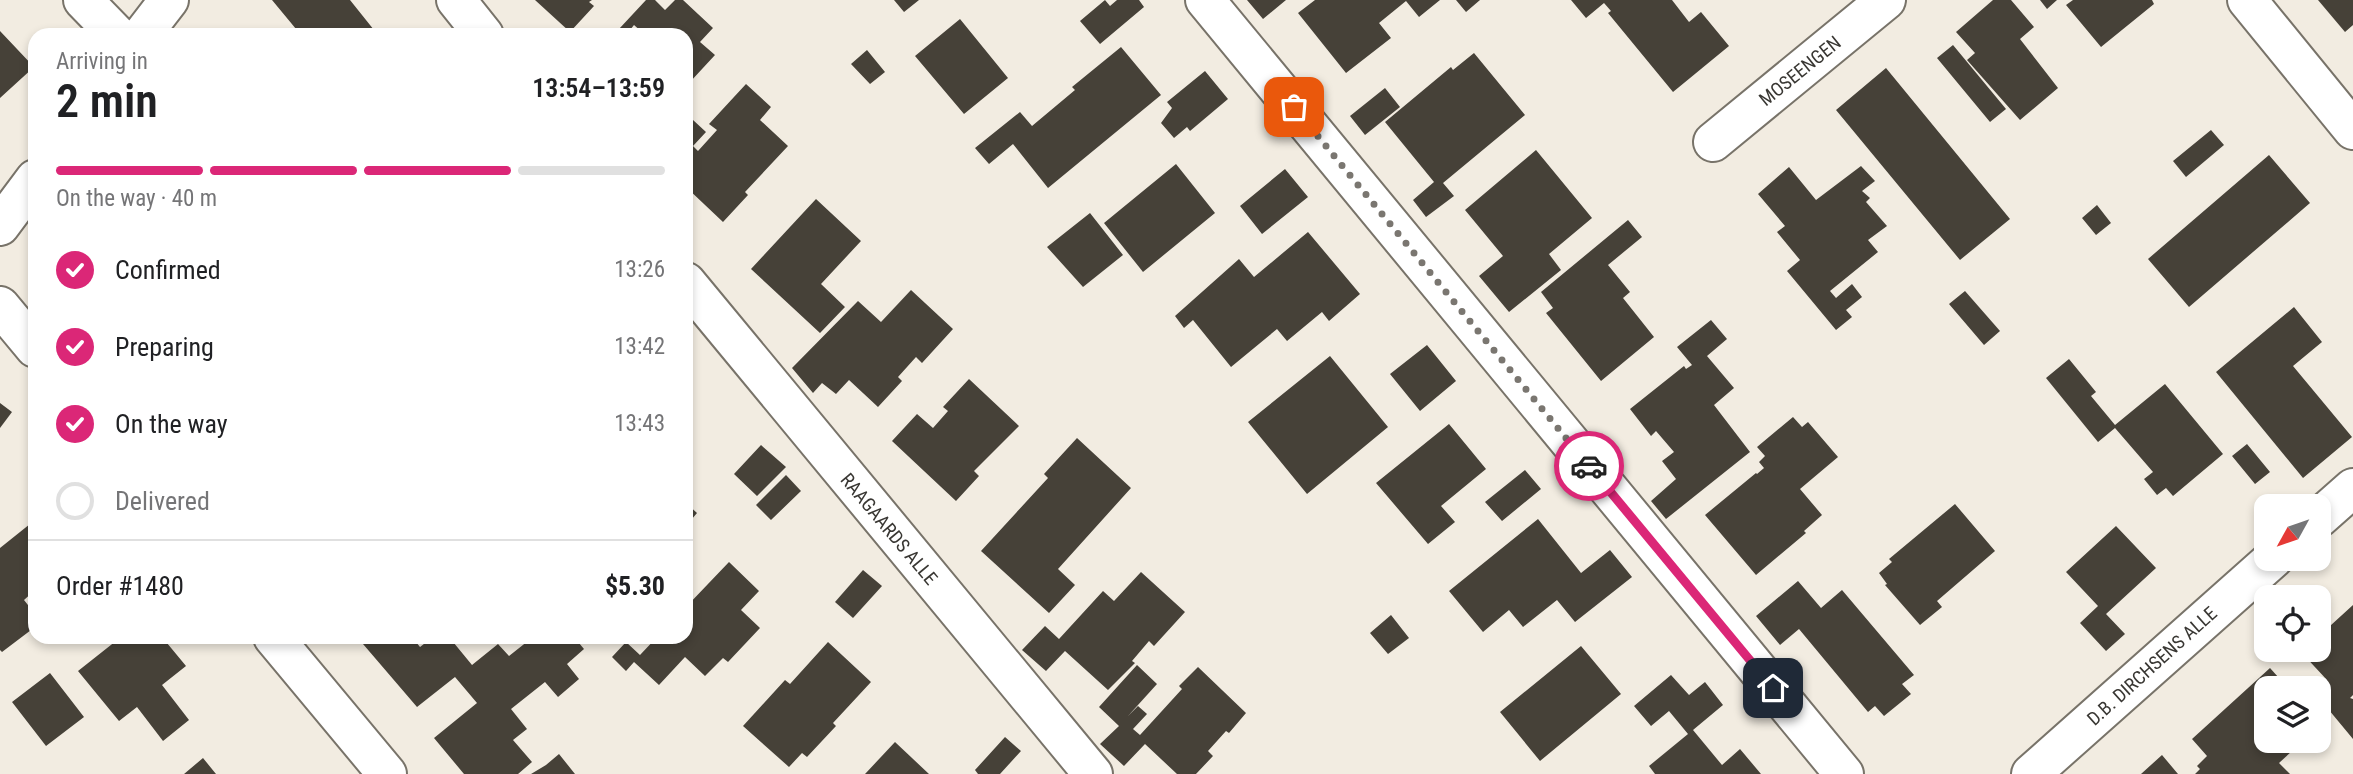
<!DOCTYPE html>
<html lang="en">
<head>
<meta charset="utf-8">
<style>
	body { margin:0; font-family:"Roboto Condensed",sans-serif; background:#f2f2f2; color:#202124; height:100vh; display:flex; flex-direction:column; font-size:26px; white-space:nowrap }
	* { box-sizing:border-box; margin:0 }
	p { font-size:23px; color:#757577 }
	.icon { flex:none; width:38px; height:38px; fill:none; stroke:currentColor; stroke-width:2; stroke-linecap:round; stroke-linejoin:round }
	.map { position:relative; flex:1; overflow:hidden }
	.drawer { position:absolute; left:28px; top:28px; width:665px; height:616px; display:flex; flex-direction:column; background:#fff; border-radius:21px; box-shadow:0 4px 10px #0003 }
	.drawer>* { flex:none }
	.needle { width:46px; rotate:230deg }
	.buttons { position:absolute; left:2254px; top:494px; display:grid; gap:14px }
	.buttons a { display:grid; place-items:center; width:77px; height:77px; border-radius:14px; background:#fff; box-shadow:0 4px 10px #0003; font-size:35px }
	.pin { position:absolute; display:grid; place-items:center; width:60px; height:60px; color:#fff; margin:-30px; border-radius:14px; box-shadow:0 4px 10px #0006 }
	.courier { position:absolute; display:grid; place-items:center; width:70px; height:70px; margin:-35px; border:5px solid #db2777; border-radius:50%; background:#fff; color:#222; box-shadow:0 2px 9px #0007 }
	.headline em { font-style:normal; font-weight:600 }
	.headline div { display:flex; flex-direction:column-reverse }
	.headline { display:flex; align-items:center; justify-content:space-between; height:119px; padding:0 28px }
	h1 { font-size:46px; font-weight:600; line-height:52px }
	.bar { display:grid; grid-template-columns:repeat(4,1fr); gap:10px 7px; align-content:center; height:84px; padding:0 28px }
	.bar i { height:9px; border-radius:5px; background:#e0e0e0 }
	.bar .current { background:#db2777 }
	.bar p { grid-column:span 4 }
	.line { display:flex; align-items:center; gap:18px; padding:0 28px; border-top:2px solid #e0e0e0 }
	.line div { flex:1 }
	ol { padding:0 28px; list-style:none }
	li { display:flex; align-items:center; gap:21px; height:77px }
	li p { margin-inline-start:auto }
	li .icon { padding:7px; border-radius:50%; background:#db2777; color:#fff; stroke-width:4 }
	li:last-child { color:#757577 }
	li i { width:38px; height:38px; border:4px solid #e0e0e0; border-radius:50% }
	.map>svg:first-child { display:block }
	.building { fill:#464138 }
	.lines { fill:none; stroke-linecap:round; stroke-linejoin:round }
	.minor-casing { stroke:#787369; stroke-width:42 }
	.minor { stroke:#fff; stroke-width:38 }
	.done { stroke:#7a7670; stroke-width:7; stroke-dasharray:0 12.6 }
	.route { stroke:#db2777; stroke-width:9 }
	.labels { text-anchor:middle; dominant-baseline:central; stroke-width:7; stroke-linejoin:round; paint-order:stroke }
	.street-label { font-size:19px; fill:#393733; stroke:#fff }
</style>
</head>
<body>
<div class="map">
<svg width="2353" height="774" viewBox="0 0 2353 774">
	<rect width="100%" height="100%" fill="#f2ece1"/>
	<!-- building -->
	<path class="building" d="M 272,0 L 350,0 L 378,35 L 301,35 Z
		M 535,0 L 592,0 L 589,2 L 594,6 L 570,32 Z
		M 646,0 L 655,0 L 665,10 L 675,0 L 683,0 L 713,28 L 700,42 L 715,55 L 690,82 L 686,77 L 686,35 L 640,35 L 643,33 L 634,25 L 626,35 L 619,29 Z
		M 894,0 L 919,0 L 904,12 Z
		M 1105,0 L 1110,6 L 1117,0 L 1139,0 L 1144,7 L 1100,44 L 1080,21 Z
		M 1247,0 L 1286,0 L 1263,19 Z
		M 1315,0 L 1440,0 L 1419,17 L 1406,1 L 1379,23 L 1391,38 L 1346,73 L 1298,13 Z
		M 1456,0 L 1480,0 L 1466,12 Z
		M 1571,0 L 1672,0 L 1689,22 L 1701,12 L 1729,46 L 1673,92 L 1608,13 L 1611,11 L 1604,3 L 1586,18 Z
		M 1993,0 L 2011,0 L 2034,27 L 2020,39 L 2058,88 L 2020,120 L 1967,60 L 1975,53 L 1956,32 Z
		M 2040,0 L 2057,0 L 2047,9 Z
		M 2073,0 L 2152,0 L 2154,4 L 2101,47 L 2066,5 Z
		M 2318,0 L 2353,0 L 2353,25 L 2345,32 Z
		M 960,19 L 1008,78 L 964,114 L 915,56 Z
		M 0,31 L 34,67 L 0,98 Z
		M 1953,45 L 2006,109 L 1990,122 L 1937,58 Z
		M 1121,47 L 1161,95 L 1048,188 L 1013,144 L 989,164 L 975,148 L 1020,112 L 1032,126 L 1075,90 L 1072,87 Z
		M 867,50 L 885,72 L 870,84 L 851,64 Z
		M 1474,53 L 1525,115 L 1443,183 L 1454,196 L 1426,217 L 1413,200 L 1434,182 L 1385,122 L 1451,67 L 1453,70 Z
		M 1886,68 L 2010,219 L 1960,260 L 1836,110 Z
		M 1205,71 L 1228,99 L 1190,131 L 1187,127 L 1174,138 L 1161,123 L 1172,108 L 1167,102 Z
		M 746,84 L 771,107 L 760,120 L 788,146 L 745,192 L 748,195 L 723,222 L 686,187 L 686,127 L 693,120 L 706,132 L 693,146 L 698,151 L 717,130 L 709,124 Z
		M 1385,88 L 1400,107 L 1365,135 L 1350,116 Z
		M 2211,130 L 2224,145 L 2186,177 L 2173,161 Z
		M 1536,150 L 1592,218 L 1549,254 L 1561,270 L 1509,312 L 1479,276 L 1503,256 L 1465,210 Z
		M 2269,155 L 2310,203 L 2189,307 L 2148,259 Z
		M 1176,164 L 1215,213 L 1143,272 L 1104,223 Z
		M 1861,166 L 1875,181 L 1862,191 L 1870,198 L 1866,202 L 1887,226 L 1868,240 L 1878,252 L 1830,291 L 1836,298 L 1852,284 L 1862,297 L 1846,310 L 1852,317 L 1836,330 L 1787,271 L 1800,260 L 1777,232 L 1785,226 L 1758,194 L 1789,167 L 1816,200 Z
		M 1285,169 L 1308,197 L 1262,234 L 1240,206 Z
		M 816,199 L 861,241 L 821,284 L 845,307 L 820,333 L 751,269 Z
		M 2097,205 L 2111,223 L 2096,235 L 2082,218 Z
		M 1090,213 L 1123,255 L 1083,287 L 1047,247 Z
		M 1628,220 L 1642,237 L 1608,265 L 1630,292 L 1623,298 L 1654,337 L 1601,381 L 1546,313 L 1553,308 L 1541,292 Z
		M 1308,232 L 1360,294 L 1329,321 L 1322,312 L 1287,341 L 1277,329 L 1231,367 L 1193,320 L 1184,328 L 1175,316 L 1239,259 L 1254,277 Z
		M 911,290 L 953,329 L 922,363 L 916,357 L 898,377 L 902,381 L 878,407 L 849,380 L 836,394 L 822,383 L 813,393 L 792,368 L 858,301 L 881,322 Z
		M 1965,291 L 2000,331 L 1984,345 L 1949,304 Z
		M 2294,307 L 2322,342 L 2293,366 L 2352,437 L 2303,478 L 2216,372 Z
		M 1711,320 L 1727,339 L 1707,356 L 1734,388 L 1714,405 L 1750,452 L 1666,519 L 1651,501 L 1676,479 L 1662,461 L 1674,452 L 1656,431 L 1651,436 L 1630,409 L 1684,366 L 1686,369 L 1692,365 L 1677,347 Z
		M 1427,345 L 1456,381 L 1420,411 L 1390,374 Z
		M 1330,356 L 1388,427 L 1307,494 L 1248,422 Z
		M 2069,359 L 2096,392 L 2091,396 L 2115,425 L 2165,384 L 2223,454 L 2173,496 L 2166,488 L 2157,495 L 2144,479 L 2153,472 L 2115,428 L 2098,442 L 2046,378 Z
		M 969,379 L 1019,426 L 974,471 L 979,476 L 956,501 L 892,441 L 917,414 L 933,428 L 948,411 L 943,407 Z
		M 0,403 L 12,412 L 0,428 Z
		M 1793,417 L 1802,427 L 1808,422 L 1838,457 L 1800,489 L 1822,515 L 1804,531 L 1806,533 L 1756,575 L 1705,515 L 1756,473 L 1757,474 L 1764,468 L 1759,462 L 1765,456 L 1757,447 Z
		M 1449,424 L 1486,469 L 1441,506 L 1455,522 L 1428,544 L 1376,483 Z
		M 1077,438 L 1131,488 L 1058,569 L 1075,585 L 1049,613 L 981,551 L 1048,478 L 1044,474 Z
		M 2247,444 L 2270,472 L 2255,484 L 2232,456 Z
		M 761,445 L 786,467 L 757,496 L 734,474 Z
		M 1525,470 L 1541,489 L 1502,521 L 1485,502 Z
		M 786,475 L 801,491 L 771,520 L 756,505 Z
		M 686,503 L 697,513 L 686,526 Z
		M 1955,504 L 1995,551 L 1937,601 L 1942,607 L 1920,625 L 1885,585 L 1887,584 L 1879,573 L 1892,562 L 1889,559 Z
		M 1538,519 L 1581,573 L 1610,550 L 1632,577 L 1575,622 L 1557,600 L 1523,627 L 1509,610 L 1483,632 L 1449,591 Z
		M 35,520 L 35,590 L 24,600 L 35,614 L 35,627 L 2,652 L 0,650 L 0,548 Z
		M 2116,526 L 2156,568 L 2106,614 L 2125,634 L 2106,651 L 2080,623 L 2098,606 L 2066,572 Z
		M 729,562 L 759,591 L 741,610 L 760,628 L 728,662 L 723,658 L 705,676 L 685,657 L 659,685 L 634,662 L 626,671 L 612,657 L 626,642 L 640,655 L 657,637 L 686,637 L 686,607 Z
		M 863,570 L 882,586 L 853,618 L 835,602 Z
		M 1141,572 L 1185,612 L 1154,646 L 1149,641 L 1132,661 L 1135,663 L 1108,690 L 1065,651 L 1046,671 L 1022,650 L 1045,626 L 1059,639 L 1103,591 L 1114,601 Z
		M 1798,581 L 1821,608 L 1842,590 L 1914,675 L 1902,684 L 1911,694 L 1884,716 L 1875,706 L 1868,712 L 1799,629 L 1780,645 L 1756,616 Z
		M 2353,605 L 2353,695 L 2350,698 L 2353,699 L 2353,739 L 2319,698 L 2319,688 L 2327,680 L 2301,652 L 2304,649 L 2319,649 L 2319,636 Z
		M 1391,615 L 1409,638 L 1388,654 L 1370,633 Z
		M 121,637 L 162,637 L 186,666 L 162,685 L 189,720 L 163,741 L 137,707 L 119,721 L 78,671 Z
		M 357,637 L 412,637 L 420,647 L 433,637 L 449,637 L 472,665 L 498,644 L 509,656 L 533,637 L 574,637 L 584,649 L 567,664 L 579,679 L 558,697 L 545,682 L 511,709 L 527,729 L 513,740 L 532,762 L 518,774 L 464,774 L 434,738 L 477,703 L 455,677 L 417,707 Z
		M 828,642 L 871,682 L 833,723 L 836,726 L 807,757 L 802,753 L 789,767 L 743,726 L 785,680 L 790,684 Z
		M 1581,646 L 1621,694 L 1540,761 L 1500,712 Z
		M 1137,665 L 1157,684 L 1128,716 L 1138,706 L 1147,714 L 1133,729 L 1140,735 L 1182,689 L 1179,686 L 1198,667 L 1246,713 L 1229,733 L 1226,731 L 1208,751 L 1213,756 L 1196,774 L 1177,774 L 1145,744 L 1124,766 L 1100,744 L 1119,726 L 1099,707 Z
		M 2270,668 L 2288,688 L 2266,688 L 2266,740 L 2304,740 L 2279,763 L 2290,774 L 2195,774 L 2200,769 L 2197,766 L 2207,756 L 2192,739 Z
		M 50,673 L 84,717 L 46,746 L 12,702 Z
		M 1671,675 L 1689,695 L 1705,682 L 1723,705 L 1693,730 L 1722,765 L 1740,749 L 1761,774 L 1655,774 L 1649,766 L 1688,734 L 1669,711 L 1651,726 L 1634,706 Z
		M 1005,737 L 1021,751 L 1000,774 L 978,774 L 975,770 Z
		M 895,742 L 929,774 L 865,774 Z
		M 559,754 L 575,774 L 531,774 L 546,765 Z
		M 2162,755 L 2178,774 L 2141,774 Z
		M 203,758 L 216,774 L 184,774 Z"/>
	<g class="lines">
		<!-- minor casing -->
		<g class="minor-casing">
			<path id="minor" d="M 83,0 L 117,35
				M 456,0 L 484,35
				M 1205,0 L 1844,774
				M 2247,0 L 2353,130
				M 142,35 L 169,0
				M 1713,142 L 1886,0
				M 0,226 L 35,179
				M 686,282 L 1093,774
				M 0,306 L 35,348
				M 2319,518 L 2353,488
				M 273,637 L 387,774
				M 2031,774 L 2274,558"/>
		</g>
		<!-- minor -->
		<use href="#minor" class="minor"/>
	</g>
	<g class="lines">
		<!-- done -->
		<path class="done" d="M 1294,107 L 1589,466"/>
		<!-- route -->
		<path class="route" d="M 1589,466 L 1773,688"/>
	</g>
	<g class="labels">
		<!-- street labels -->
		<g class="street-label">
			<text transform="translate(1800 71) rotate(-39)">MOSEENGEN</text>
			<text transform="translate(889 529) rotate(50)">RAAGAARDS ALLE</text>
			<text transform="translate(2152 666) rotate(-42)">D.B. DIRCHSENS ALLE</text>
		</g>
	</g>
</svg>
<div class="buttons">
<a><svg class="needle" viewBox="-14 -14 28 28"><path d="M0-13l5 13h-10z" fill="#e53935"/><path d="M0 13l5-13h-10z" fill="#757577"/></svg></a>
<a><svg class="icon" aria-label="locate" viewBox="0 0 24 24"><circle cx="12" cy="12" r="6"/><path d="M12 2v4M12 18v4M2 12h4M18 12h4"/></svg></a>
<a><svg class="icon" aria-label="layers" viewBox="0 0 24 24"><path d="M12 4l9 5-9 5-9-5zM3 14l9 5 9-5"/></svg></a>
</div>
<div class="pin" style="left:1294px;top:107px;background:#ea580c"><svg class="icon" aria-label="bag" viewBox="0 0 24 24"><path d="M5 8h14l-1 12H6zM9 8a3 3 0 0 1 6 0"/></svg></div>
<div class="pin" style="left:1773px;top:688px;background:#1f2937"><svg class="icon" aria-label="home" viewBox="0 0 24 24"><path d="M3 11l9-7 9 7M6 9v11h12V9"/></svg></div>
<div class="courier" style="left:1589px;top:466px"><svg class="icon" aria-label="car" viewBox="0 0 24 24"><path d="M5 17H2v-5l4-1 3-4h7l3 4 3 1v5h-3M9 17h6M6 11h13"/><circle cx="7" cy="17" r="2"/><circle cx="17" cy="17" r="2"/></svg></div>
<section class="drawer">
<div class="headline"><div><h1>2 min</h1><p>Arriving in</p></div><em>13:54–13:59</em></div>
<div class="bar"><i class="current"></i><i class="current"></i><i class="current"></i><i></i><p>On the way · 40 m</p></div>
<ol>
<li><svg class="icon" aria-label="check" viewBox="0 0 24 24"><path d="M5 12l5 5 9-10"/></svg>Confirmed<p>13:26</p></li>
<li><svg class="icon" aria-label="check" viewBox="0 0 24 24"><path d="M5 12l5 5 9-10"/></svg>Preparing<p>13:42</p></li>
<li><svg class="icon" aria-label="check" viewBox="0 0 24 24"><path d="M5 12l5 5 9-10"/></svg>On the way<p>13:43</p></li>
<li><i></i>Delivered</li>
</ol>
<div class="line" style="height:91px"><div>Order #1480</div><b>$5.30</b></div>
</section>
</div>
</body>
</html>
